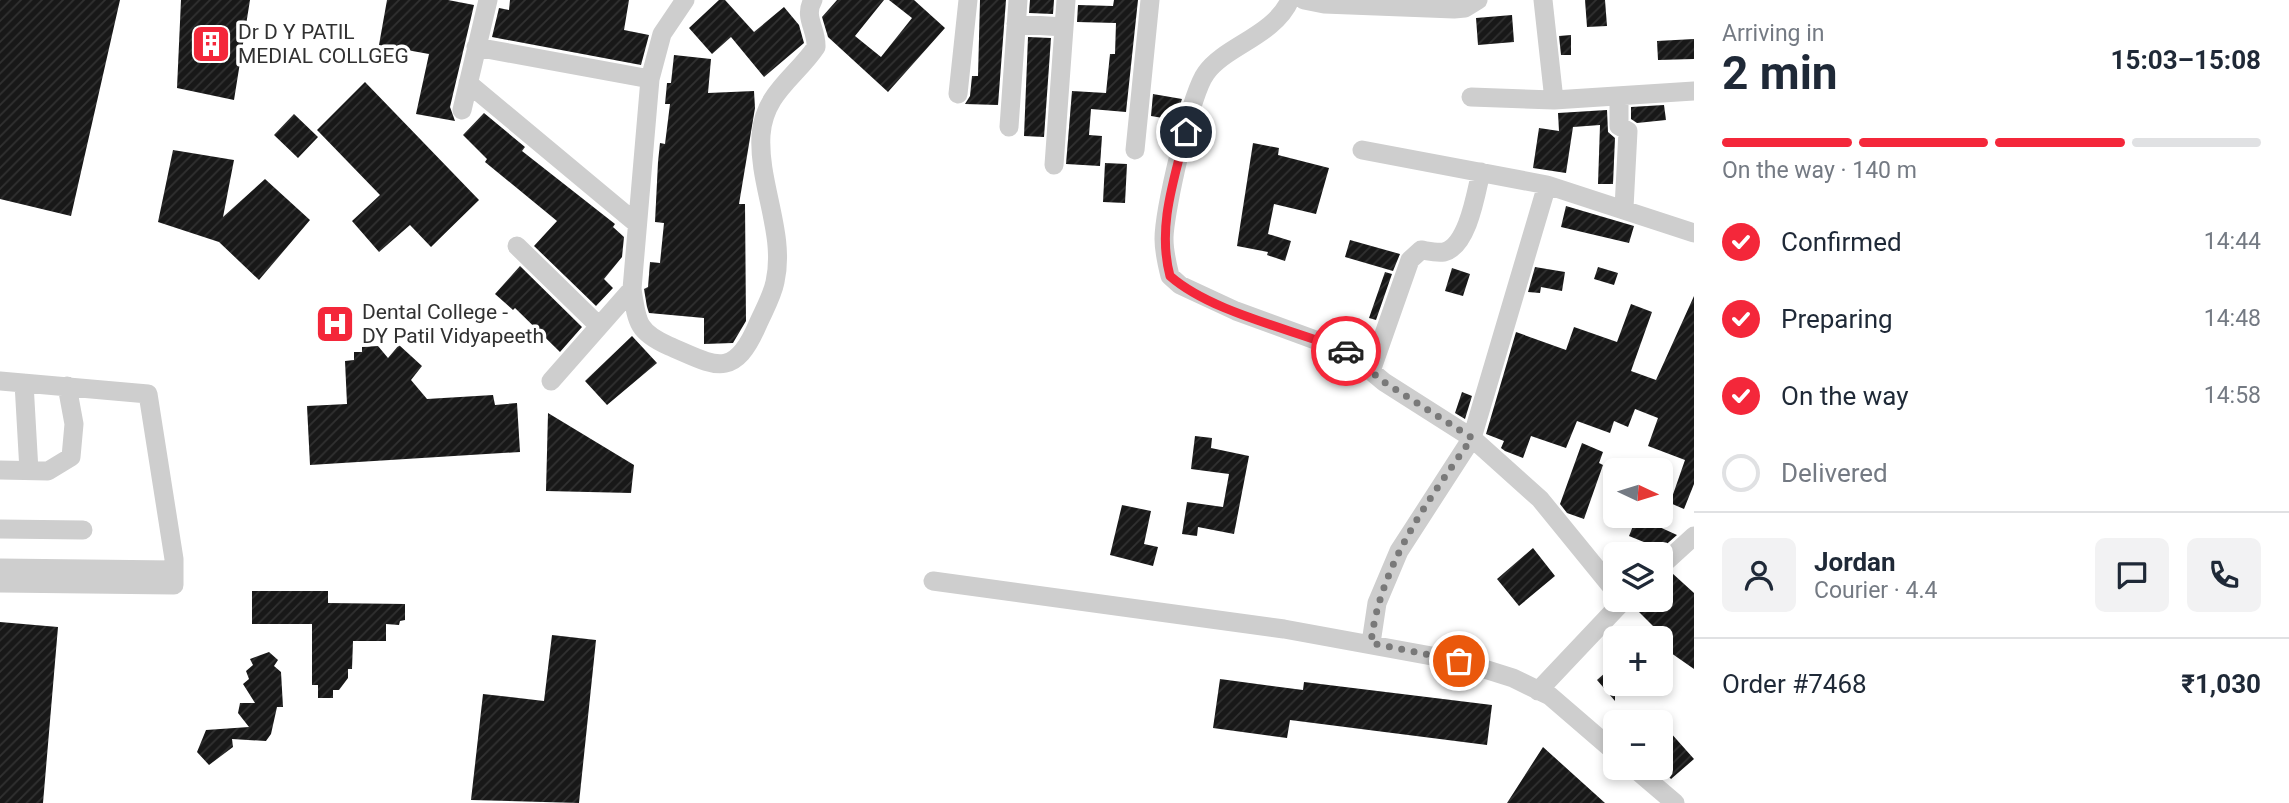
<!DOCTYPE html>
<html lang="en">
<head>
<meta charset="utf-8">
<style>
	body { margin:0; font-family:Roboto,sans-serif; background:#f2f2f3; color:#1f2937; height:100vh; display:flex; flex-direction:column; font-size:26px; white-space:nowrap }
	* { box-sizing:border-box; margin:0 }
	p { font-size:23px; color:#747a83 }
	.icon { flex:none; width:38px; height:38px; fill:none; stroke:currentColor; stroke-width:2; stroke-linecap:round; stroke-linejoin:round }
	.map { position:relative; flex:1; overflow:hidden }
	.panel { display:flex; flex-direction:column; background:#fff; width:595px }
	.panel>* { flex:none }
	.needle { width:46px; rotate:94deg }
	.buttons { position:absolute; left:1603px; top:458px; display:grid; gap:14px }
	.buttons a { display:grid; place-items:center; width:70px; height:70px; border-radius:10px; background:#fff; box-shadow:0 4px 10px #0003; font-size:35px }
	.pin { position:absolute; display:grid; place-items:center; width:60px; height:60px; color:#fff; margin:-30px; border:4px solid #fff; border-radius:50%; box-shadow:0 2px 7px #0007 }
	.courier { position:absolute; display:grid; place-items:center; width:70px; height:70px; margin:-35px; border:5px solid #f4273a; border-radius:50%; background:#fff; color:#222; box-shadow:0 2px 9px #0007 }
	.overview em { font-style:normal; font-weight:700 }
	.overview div { display:flex; flex-direction:column-reverse }
	.overview { display:flex; align-items:center; justify-content:space-between; height:119px; padding:0 28px }
	h1 { font-size:46px; font-weight:700; line-height:52px }
	.bar { display:grid; grid-template-columns:repeat(4,1fr); gap:10px 7px; align-content:center; height:84px; padding:0 28px }
	.bar i { height:9px; border-radius:5px; background:#e0e1e3 }
	.bar .on { background:#f4273a }
	.bar p { grid-column:span 4 }
	.line { display:flex; align-items:center; gap:18px; padding:0 28px; border-top:2px solid #e0e1e3 }
	.line div { flex:1 }
	.round { display:grid; place-items:center; flex:none; width:74px; height:74px; border-radius:10px; background:#f2f2f3 }
	ol { padding:0 28px; list-style:none }
	li { display:flex; align-items:center; gap:21px; height:77px }
	li p { margin-inline-start:auto }
	li .icon { padding:7px; border-radius:50%; background:#f4273a; color:#fff; stroke-width:4 }
	li:last-child { color:#747a83 }
	li i { width:38px; height:38px; border:4px solid #e0e1e3; border-radius:50% }
	main { display:flex; flex:1; min-height:0 }
	.map>svg:first-child { display:block }
	.building { fill:url(#building-hatch) }
	.lines { fill:none; stroke-linecap:round; stroke-linejoin:round }
	.minor { stroke:#cecece; stroke-width:19 }
	.done { stroke:#797979; stroke-width:7; stroke-dasharray:0 12.6 }
	.route { stroke:#f4273a; stroke-width:9 }
	.labels { text-anchor:middle; dominant-baseline:central; stroke-width:7; stroke-linejoin:round; paint-order:stroke }
	.poi-label { font-size:21px; fill:#313131; stroke:#fff; text-anchor:start }
</style>
</head>
<body>
<main>
<div class="map">
<svg width="1694" height="803" viewBox="0 0 1694 803">
	<defs>
		<pattern id="building-hatch" width="6" height="6" patternUnits="userSpaceOnUse" patternTransform="scale(1.75)"><rect width="6" height="6" fill="#181818"/><path d="M-1 1l2-2M0 6l6-6M5 7l2-2" fill="none" stroke="#313131"/></pattern>
	</defs>
	<rect width="100%" height="100%" fill="#fff"/>
	<!-- building -->
	<path class="building" d="M 0,0 L 120,0 L 71,216 L 0,199 Z
		M 181,0 L 250,0 L 234,100 L 177,88 Z
		M 387,0 L 448,0 L 474,5 L 450,107 L 455,121 L 416,114 L 429,54 L 379,45 Z
		M 510,0 L 629,0 L 624,30 L 649,35 L 641,65 L 492,37 L 499,8 L 509,10 Z
		M 719,0 L 725,0 L 754,32 L 784,7 L 799,25 L 804,43 L 764,77 L 731,37 L 712,54 L 689,28 Z
		M 837,0 L 884,0 L 855,36 L 881,57 L 912,18 L 889,0 L 914,0 L 945,28 L 888,92 L 828,37 L 822,17 Z
		M 980,0 L 1006,0 L 998,105 L 965,104 L 970,96 L 972,76 L 978,76 Z
		M 1030,0 L 1054,0 L 1053,14 L 1029,13 Z
		M 1114,0 L 1138,0 L 1126,112 L 1091,109 L 1089,135 L 1102,136 L 1100,166 L 1066,164 L 1072,91 L 1106,93 L 1110,54 L 1115,54 L 1116,23 L 1077,22 L 1078,5 L 1113,6 Z
		M 1585,0 L 1605,0 L 1607,26 L 1587,27 Z
		M 1512,15 L 1514,42 L 1478,45 L 1476,18 Z
		M 1571,35 L 1571,55 L 1561,55 L 1559,36 Z
		M 1028,37 L 1051,38 L 1044,137 L 1024,136 Z
		M 1694,39 L 1694,59 L 1658,60 L 1657,41 Z
		M 674,55 L 711,59 L 708,93 L 754,91 L 755,108 L 739,204 L 745,204 L 746,321 L 733,343 L 704,344 L 704,318 L 649,313 L 647,307 L 644,289 L 648,287 L 650,262 L 660,263 L 664,223 L 655,222 L 658,162 L 660,143 L 665,144 L 670,104 L 665,104 L 667,83 L 671,83 Z
		M 365,82 L 479,200 L 431,247 L 410,225 L 379,252 L 352,221 L 380,195 L 317,130 Z
		M 1153,94 L 1182,99 L 1175,120 L 1151,116 Z
		M 1664,105 L 1666,120 L 1637,123 L 1631,119 L 1631,107 Z
		M 1607,110 L 1608,132 L 1615,138 L 1613,184 L 1598,184 L 1600,125 L 1573,127 L 1566,173 L 1533,168 L 1539,128 L 1559,131 L 1558,113 Z
		M 484,113 L 525,147 L 522,151 L 615,224 L 613,227 L 624,237 L 622,257 L 604,279 L 613,288 L 596,306 L 534,246 L 557,221 L 485,162 L 487,159 L 463,135 Z
		M 294,114 L 318,137 L 298,158 L 274,135 Z
		M 1253,143 L 1279,148 L 1278,155 L 1329,168 L 1316,214 L 1274,204 L 1268,234 L 1291,241 L 1285,261 L 1267,255 L 1268,252 L 1237,246 Z
		M 173,150 L 234,160 L 223,217 L 265,179 L 310,220 L 259,280 L 219,242 L 158,222 Z
		M 1105,163 L 1127,164 L 1125,203 L 1103,202 Z
		M 1566,206 L 1634,226 L 1629,243 L 1561,227 Z
		M 1350,240 L 1400,254 L 1393,271 L 1345,257 Z
		M 520,266 L 582,327 L 560,352 L 515,308 L 513,310 L 495,294 Z
		M 1535,267 L 1565,272 L 1562,291 L 1541,287 L 1540,293 L 1528,292 Z
		M 1598,267 L 1618,273 L 1614,285 L 1594,279 Z
		M 1452,268 L 1470,274 L 1463,296 L 1445,291 Z
		M 1385,272 L 1392,274 L 1376,320 L 1369,318 Z
		M 1694,296 L 1694,484 L 1684,509 L 1670,503 L 1685,460 L 1648,446 L 1658,418 L 1635,409 L 1628,427 L 1614,421 L 1610,433 L 1577,421 L 1566,448 L 1531,436 L 1523,458 L 1505,451 L 1501,448 L 1504,441 L 1486,434 L 1516,332 L 1566,350 L 1574,327 L 1617,342 L 1631,304 L 1652,312 L 1631,371 L 1656,380 Z
		M 632,336 L 657,363 L 607,405 L 585,381 Z
		M 399,345 L 422,366 L 411,380 L 427,399 L 493,395 L 495,405 L 517,403 L 520,452 L 310,465 L 307,406 L 347,404 L 345,361 L 354,360 L 354,352 L 362,352 L 362,347 L 378,346 L 388,358 Z
		M 1462,392 L 1472,396 L 1465,419 L 1455,413 Z
		M 548,413 L 634,465 L 631,493 L 546,491 Z
		M 1195,436 L 1212,438 L 1211,448 L 1249,456 L 1234,534 L 1198,527 L 1197,536 L 1182,534 L 1187,502 L 1223,507 L 1229,474 L 1191,469 Z
		M 1582,443 L 1603,452 L 1599,463 L 1603,465 L 1584,519 L 1567,513 L 1560,504 Z
		M 1122,505 L 1151,511 L 1144,544 L 1158,547 L 1153,566 L 1110,555 Z
		M 1637,516 L 1658,516 L 1655,525 L 1677,535 L 1661,549 L 1629,536 Z
		M 1533,548 L 1555,576 L 1519,606 L 1497,579 Z
		M 1672,573 L 1694,593 L 1694,669 L 1661,646 L 1661,639 L 1649,639 L 1656,629 L 1636,609 L 1644,600 L 1661,600 L 1661,584 Z
		M 252,591 L 328,591 L 328,603 L 405,604 L 405,620 L 400,621 L 399,625 L 386,624 L 386,641 L 353,641 L 352,669 L 348,669 L 348,678 L 339,690 L 333,690 L 333,698 L 318,698 L 318,685 L 312,685 L 312,624 L 252,624 Z
		M 0,622 L 58,627 L 43,803 L 0,803 Z
		M 552,635 L 596,640 L 579,803 L 471,800 L 483,694 L 544,701 Z
		M 269,652 L 278,660 L 274,666 L 281,672 L 283,707 L 277,707 L 271,734 L 266,741 L 232,739 L 233,747 L 209,765 L 197,752 L 206,730 L 249,727 L 238,713 L 240,703 L 255,703 L 243,684 L 249,679 L 246,671 L 253,665 L 250,659 Z
		M 1615,664 L 1615,701 L 1597,680 Z
		M 1220,679 L 1303,690 L 1304,682 L 1492,705 L 1487,745 L 1290,720 L 1287,738 L 1213,728 Z
		M 1661,722 L 1694,759 L 1671,779 L 1661,768 Z
		M 1543,747 L 1605,803 L 1507,803 Z"/>
	<g class="lines">
		<!-- minor -->
		<path class="minor" d="M 685,0 L 662,34 L 650,79 L 632,289 C 637,322 637,332 669,346 C 714,365 733,381 757,326 C 763,312 772,297 775,282 C 786,234 758,184 761,135 C 764,93 796,77 816,47 C 817,29 803,17 813,0
			M 1290,0 C 1274,36 1225,46 1206,73 C 1191,93 1164,212 1164,239 C 1164,251 1167,264 1170,276 L 1180,285 L 1236,311 L 1348,352 L 1384,382 L 1472,438 L 1540,499 L 1615,591
			M 1304,0 L 1324,4 L 1454,9 L 1465,8 L 1478,0
			M 1543,0 L 1554,100 L 1694,91
			M 1016,24 L 1064,27
			M 476,47 L 650,79
			M 468,83 L 636,223
			M 958,94 L 968,0
			M 1619,96 L 1619,126 L 1628,131 L 1624,208
			M 1471,97 L 1554,100
			M 462,110 L 488,0
			M 1009,127 L 1018,0
			M 1135,150 L 1150,0
			M 1362,150 L 1547,185 L 1694,233
			M 1054,165 L 1066,0
			M 517,246 L 599,326
			M 1371,371 L 1410,260 L 1421,250 C 1428,251 1436,253 1444,252 C 1468,246 1476,193 1481,172
			M 0,381 L 148,394 L 174,559 L 174,585 L 0,583
			M 551,381 L 632,289
			M 24,383 L 29,471
			M 0,470 L 48,471 L 71,457 L 74,424 L 67,386
			M 0,529 L 83,530
			M 1661,566 L 1694,536
			M 0,568 L 174,570
			M 933,581 L 1284,629 L 1459,661 L 1513,678 L 1550,696 L 1615,752
			M 1371,643 L 1377,603 L 1399,551 L 1472,438 L 1547,185
			M 1538,691 L 1624,600
			M 1634,768 L 1675,803"/>
	</g>
	<g class="lines">
		<!-- done -->
		<path class="done" d="M 1346,351 L 1384,382 L 1472,438 C 1428,501 1380,564 1371,643 L 1459,661"/>
		<!-- route -->
		<path class="route" d="M 1186,132 C 1174,180 1157,227 1170,276 C 1212,313 1293,329 1346,351"/>
	</g>
	<!-- icons -->
	<defs>
		<g id="building-square" transform="scale(2.0125)"><rect x="-9" y="-9" width="18" height="18" rx="4" fill="#f4273a" stroke="#fff"/><path d="M-4-6H4V6H1V3H-1V6H-4ZM-2.5-4.3h1.7v1.8h-1.7ZM.8-4.3h1.7v1.8H.8ZM-2.5-1h1.7V.8h-1.7ZM.8-1h1.7V.8H.8Z" fill="#fff"/></g>
		<g id="hospital-square" transform="scale(2.0125)"><rect x="-9" y="-9" width="18" height="18" rx="4" fill="#f4273a" stroke="#fff"/><path d="M-5-5h3v3.5h4V-5h3V5h-3V1.5h-4V5h-3Z" fill="#fff"/></g>
	</defs>
	<g fill-rule="evenodd">
		<use href="#building-square" x="211" y="44"/>
		<use href="#hospital-square" x="335" y="324"/>
	</g>
	<g class="labels">
		<!-- poi labels -->
		<g class="poi-label">
			<text x="238" y="32">Dr D Y PATIL<tspan x="238" dy="24">MEDIAL COLLGEG</tspan></text>
			<text x="362" y="312">Dental College -<tspan x="362" dy="24">DY Patil Vidyapeeth</tspan></text>
		</g>
	</g>
</svg>
<div class="buttons">
<a><svg class="needle" viewBox="-14 -14 28 28"><path d="M0-13l5 13h-10z" fill="#e53935"/><path d="M0 13l5-13h-10z" fill="#747a83"/></svg></a>
<a><svg class="icon" aria-label="layers" viewBox="0 0 24 24"><path d="M12 4l9 5-9 5-9-5zM3 14l9 5 9-5"/></svg></a>
<a>+</a>
<a>−</a>
</div>
<div class="pin" style="left:1459px;top:661px;background:#ea580c"><svg class="icon" aria-label="bag" viewBox="0 0 24 24"><path d="M5 8h14l-1 12H6zM9 8a3 3 0 0 1 6 0"/></svg></div>
<div class="pin" style="left:1186px;top:132px;background:#1f2937"><svg class="icon" aria-label="home" viewBox="0 0 24 24"><path d="M3 11l9-7 9 7M6 9v11h12V9"/></svg></div>
<div class="courier" style="left:1346px;top:351px"><svg class="icon" aria-label="car" viewBox="0 0 24 24"><path d="M5 17H2v-5l4-1 3-4h7l3 4 3 1v5h-3M9 17h6M6 11h13"/><circle cx="7" cy="17" r="2"/><circle cx="17" cy="17" r="2"/></svg></div>
</div>
<section class="panel">
<div class="overview"><div><h1>2 min</h1><p>Arriving in</p></div><em>15:03–15:08</em></div>
<div class="bar"><i class="on"></i><i class="on"></i><i class="on"></i><i></i><p>On the way · 140 m</p></div>
<ol>
<li><svg class="icon" aria-label="check" viewBox="0 0 24 24"><path d="M5 12l5 5 9-10"/></svg>Confirmed<p>14:44</p></li>
<li><svg class="icon" aria-label="check" viewBox="0 0 24 24"><path d="M5 12l5 5 9-10"/></svg>Preparing<p>14:48</p></li>
<li><svg class="icon" aria-label="check" viewBox="0 0 24 24"><path d="M5 12l5 5 9-10"/></svg>On the way<p>14:58</p></li>
<li><i></i>Delivered</li>
</ol>
<div class="line" style="height:126px"><a class="round"><svg class="icon" aria-label="person" viewBox="0 0 24 24"><circle cx="12" cy="8" r="4"/><path d="M4 21q1-7 8-7t8 7"/></svg></a><div><b>Jordan</b><p>Courier · 4.4</p></div><a class="round"><svg class="icon" aria-label="chat" viewBox="0 0 24 24"><path d="M4 5h16v11H9l-5 4z"/></svg></a><a class="round"><svg class="icon" aria-label="phone" viewBox="0 0 24 24"><path d="M5 4h4l2 5-3 2q2 4 5 5l2-3 5 2v4C11 20 4 13 5 4z"/></svg></a></div>
<div class="line" style="height:91px"><div>Order #7468</div><b>₹1,030</b></div>
</section>
</main>
</body>
</html>
